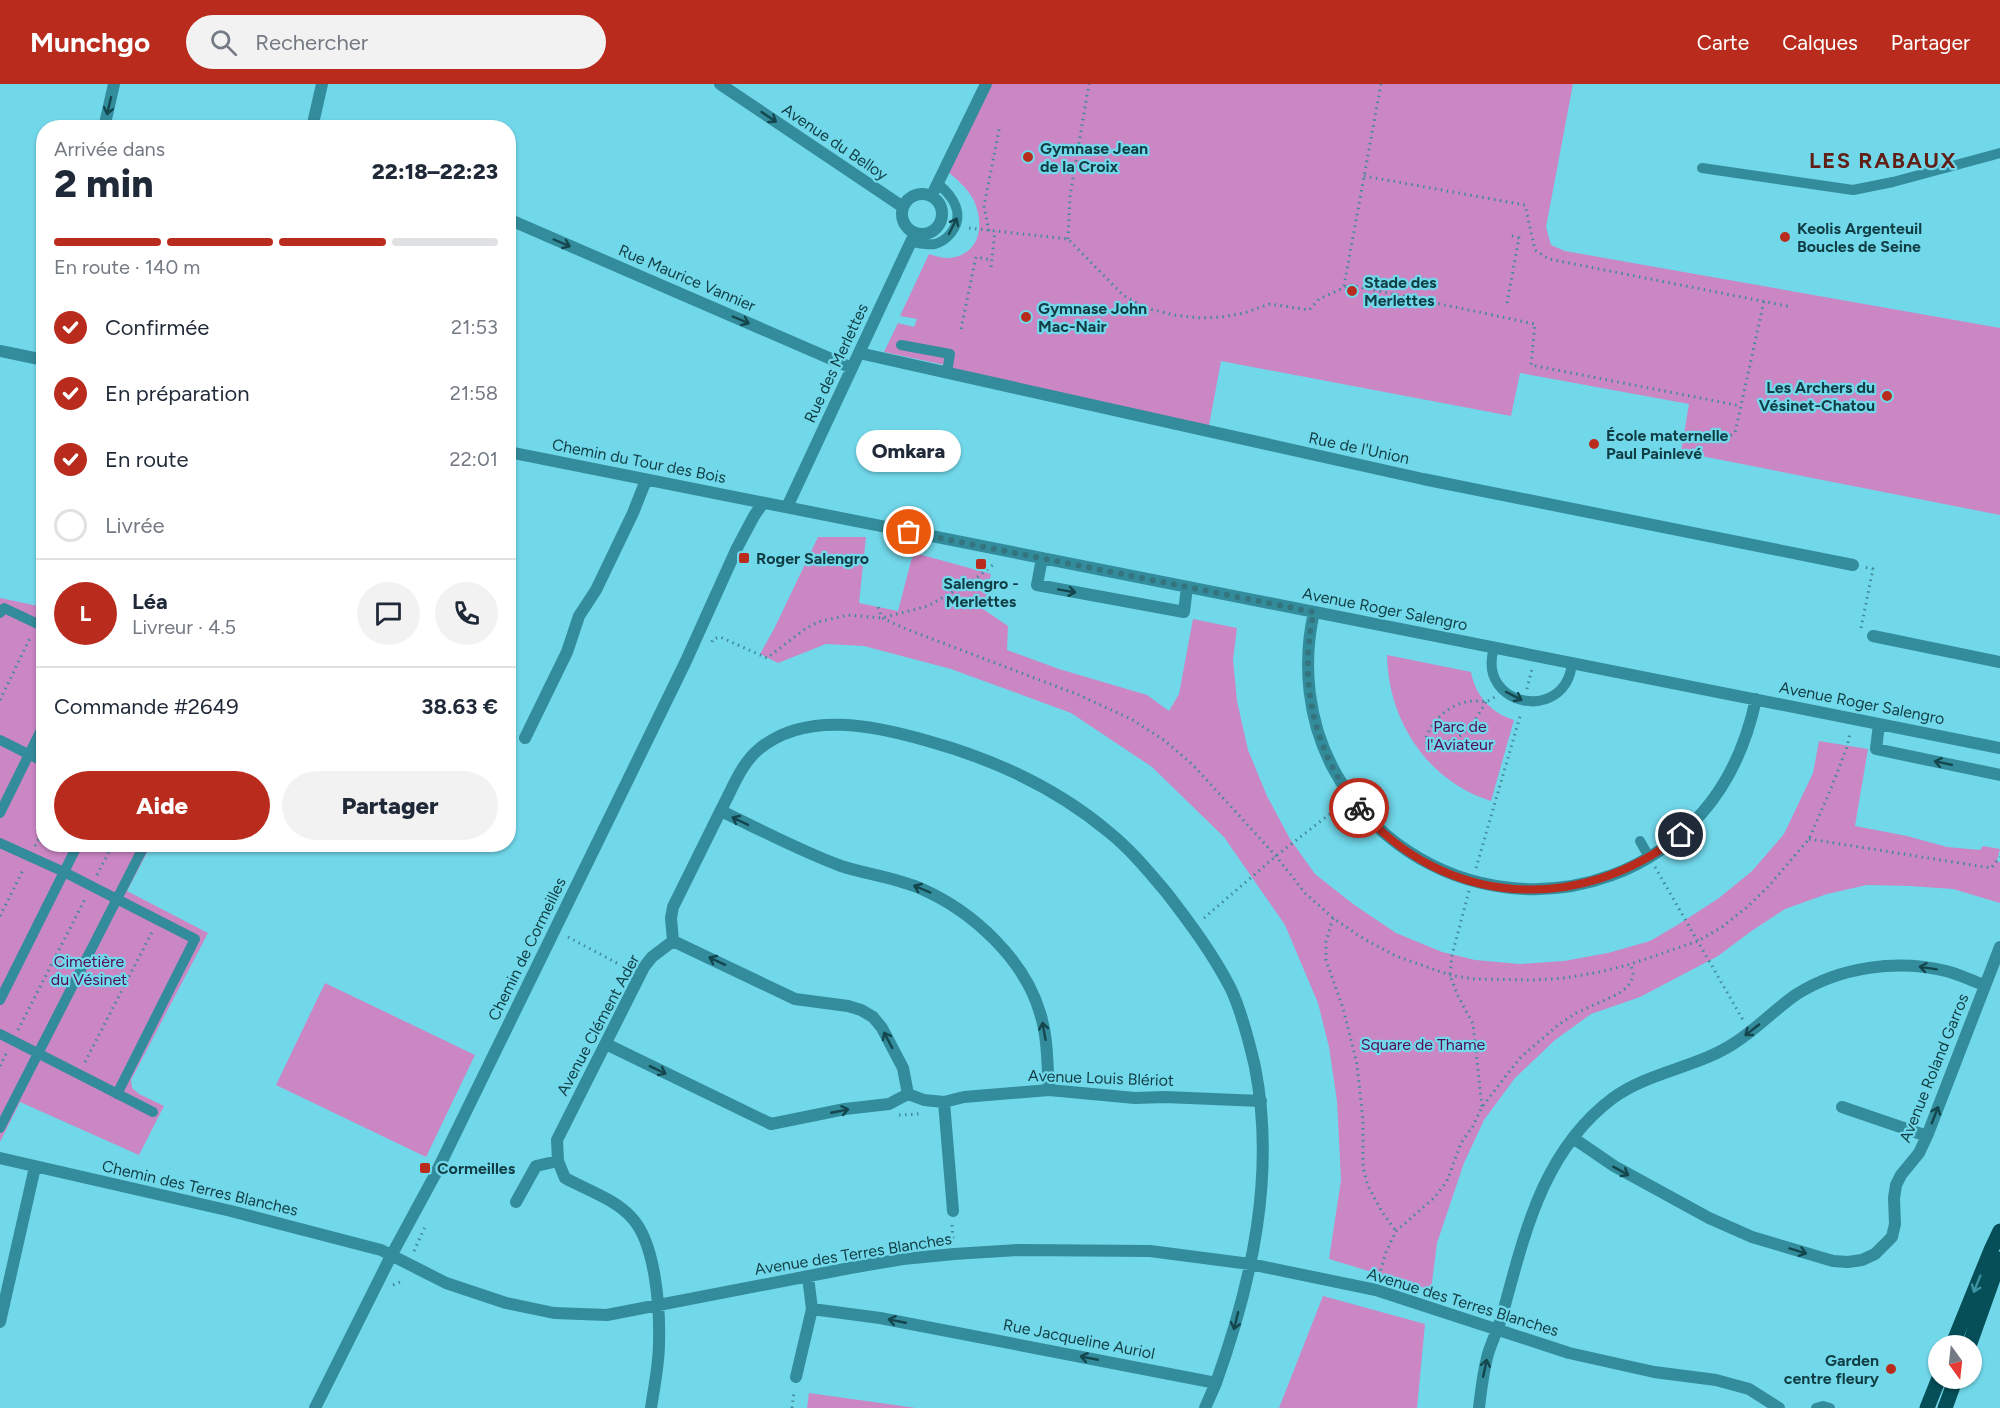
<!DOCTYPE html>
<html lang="fr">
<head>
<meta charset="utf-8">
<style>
	body { margin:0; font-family:Figtree,sans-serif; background:#f2f2f3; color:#1f2937; height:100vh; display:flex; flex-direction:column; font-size:22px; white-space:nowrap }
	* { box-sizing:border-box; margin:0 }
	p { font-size:20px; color:#747a83 }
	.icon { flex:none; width:33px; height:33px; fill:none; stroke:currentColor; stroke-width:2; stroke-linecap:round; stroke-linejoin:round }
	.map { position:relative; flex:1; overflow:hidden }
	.side { position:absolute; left:36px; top:36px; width:480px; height:732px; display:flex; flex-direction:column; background:#fff; border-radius:24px; box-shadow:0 2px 4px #0004 }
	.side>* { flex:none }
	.needle { width:39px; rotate:165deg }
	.buttons { position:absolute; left:1928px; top:1251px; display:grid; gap:12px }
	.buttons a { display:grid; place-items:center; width:54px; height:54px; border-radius:50%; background:#fff; box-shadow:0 2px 4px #0004; font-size:30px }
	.pin { position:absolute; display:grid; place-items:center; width:51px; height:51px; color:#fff; margin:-26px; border:3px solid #fff; border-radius:50%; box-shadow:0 2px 6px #0007 }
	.courier { position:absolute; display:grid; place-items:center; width:60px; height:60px; margin:-30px; border:4px solid #b92c1d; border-radius:50%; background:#fff; color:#222; box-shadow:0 2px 8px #0007 }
	.bubble { position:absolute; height:42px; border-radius:21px; background:#fff; box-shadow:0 2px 4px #0004; font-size:20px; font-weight:800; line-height:42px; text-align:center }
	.headline em { font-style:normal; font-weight:800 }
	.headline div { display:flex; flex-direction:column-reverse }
	.headline { display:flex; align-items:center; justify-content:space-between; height:102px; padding:0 18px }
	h1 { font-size:39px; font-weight:800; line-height:45px }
	.bar { display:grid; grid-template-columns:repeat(4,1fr); gap:9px 6px; align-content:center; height:72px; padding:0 18px }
	.bar i { height:8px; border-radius:4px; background:#e0e1e3 }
	.bar .active { background:#b92c1d }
	.bar p { grid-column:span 4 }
	.line { display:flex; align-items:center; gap:15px; padding:0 18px; border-top:2px solid #e0e1e3 }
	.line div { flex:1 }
	.round { display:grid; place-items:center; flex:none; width:63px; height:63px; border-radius:32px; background:#f2f2f3 }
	ol { padding:0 18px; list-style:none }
	li { display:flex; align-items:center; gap:18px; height:66px }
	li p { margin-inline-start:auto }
	li .icon { padding:6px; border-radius:50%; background:#b92c1d; color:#fff; stroke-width:4 }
	li:last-child { color:#747a83 }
	li i { width:33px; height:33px; border:3px solid #e0e1e3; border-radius:50% }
	.cta { display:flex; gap:12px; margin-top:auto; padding:12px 18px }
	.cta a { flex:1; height:69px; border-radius:36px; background:#b92c1d; color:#fff; font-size:24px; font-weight:800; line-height:69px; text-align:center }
	.cta a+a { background:#f2f2f3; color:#1f2937 }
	header { display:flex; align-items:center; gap:36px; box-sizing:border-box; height:84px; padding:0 30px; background:#b92c1d; color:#fff }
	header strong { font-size:28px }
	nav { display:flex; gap:33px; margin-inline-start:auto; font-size:21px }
	.search { width:420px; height:54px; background:#f2f2f3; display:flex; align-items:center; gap:15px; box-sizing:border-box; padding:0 21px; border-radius:33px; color:#747a83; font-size:22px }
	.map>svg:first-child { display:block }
	.green { fill:#cb86c4 }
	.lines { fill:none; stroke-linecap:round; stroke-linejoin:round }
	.path { stroke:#418b97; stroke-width:3; stroke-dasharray:1.5 4.5; stroke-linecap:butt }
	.lane { stroke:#338c9b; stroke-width:10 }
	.street { stroke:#338c9b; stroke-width:12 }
	.primary { stroke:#064e58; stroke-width:15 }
	.oneway { stroke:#14464e }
	.oneway2 { stroke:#3c93a1 }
	.done { stroke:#33747f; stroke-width:6; stroke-dasharray:0 10.8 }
	.route { stroke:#b92c1d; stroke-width:8 }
	.poi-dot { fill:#b92c1d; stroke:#71d8ea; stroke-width:2 }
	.labels { text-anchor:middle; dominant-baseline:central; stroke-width:4.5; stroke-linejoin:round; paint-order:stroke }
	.street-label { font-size:16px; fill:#113e45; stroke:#71d8ea }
	.poi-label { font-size:16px; font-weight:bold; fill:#113e45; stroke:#71d8ea; text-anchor:start }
	.park-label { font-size:16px; fill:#530d50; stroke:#71d8ea }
	.district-label { font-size:22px; font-weight:bold; letter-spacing:1.5px; fill:#621f16; stroke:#71d8ea }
</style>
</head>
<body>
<header>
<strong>Munchgo</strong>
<div class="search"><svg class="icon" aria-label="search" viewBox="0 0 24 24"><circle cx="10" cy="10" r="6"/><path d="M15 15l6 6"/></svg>Rechercher</div>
<nav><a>Carte</a><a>Calques</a><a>Partager</a></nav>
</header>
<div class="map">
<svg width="2000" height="1324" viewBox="0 0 2000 1324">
	<rect width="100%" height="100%" fill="#71d8ea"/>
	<!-- green -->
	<path class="green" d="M 986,0 L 1573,0 L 1546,143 L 1551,161 L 1565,167 L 2000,244 L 2000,431 L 1681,368 L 1689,320 L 1520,289 L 1511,332 L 1221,277 L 1208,347 L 947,288 L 945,281 L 884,268 L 898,239 L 914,243 L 917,235 L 900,232 L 929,170 C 935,172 942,174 948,174 C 980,172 985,141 974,117 C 968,104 956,95 945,85 Z
		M 818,453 L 866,453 L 859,519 L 898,527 L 911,477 L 915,469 L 991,490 L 983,525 L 1008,542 L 1007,566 L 1059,585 L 1147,611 L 1169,627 L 1179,610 L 1193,535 L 1237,544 L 1233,576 L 1237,617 L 1248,666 L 1267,712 L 1290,755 L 1315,790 L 1353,820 L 1396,849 L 1442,868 L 1475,876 L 1520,880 L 1564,877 L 1608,869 L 1650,857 L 1679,840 L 1719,814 L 1752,787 L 1784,750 L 1813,689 L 1819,657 L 1868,665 L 1855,742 L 1907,752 L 1947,763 L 1980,766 L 1983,762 L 2000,765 L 1997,777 L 2000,778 L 2000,819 L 1953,805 L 1910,802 L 1867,801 L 1827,810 L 1785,825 L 1750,848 L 1718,872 L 1640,913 L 1591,930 L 1555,956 L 1515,994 L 1484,1036 L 1464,1079 L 1437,1159 L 1431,1206 L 1329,1175 L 1341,1096 L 1337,1017 L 1329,963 L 1318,919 L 1285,841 L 1224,753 L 1152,683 L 1071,629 L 951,585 L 864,562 L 826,560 L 778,579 L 760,570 L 774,545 Z
		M 0,514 L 43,523 L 44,760 L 151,761 L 127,807 L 208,849 L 131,996 L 132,1004 L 139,1010 L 164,1022 L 139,1071 L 20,1018 L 0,1058 Z
		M 1387,571 L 1471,588 C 1475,611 1491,629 1514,636 L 1491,717 C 1427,697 1388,636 1387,571 Z
		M 325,899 L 475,971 L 426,1073 L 276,1001 Z
		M 1323,1212 L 1425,1240 L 1417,1324 L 1279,1324 Z
		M 809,1309 L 916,1324 L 807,1324 Z"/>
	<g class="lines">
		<!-- path -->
		<path class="path" d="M 1364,92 L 1525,121 L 1535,166 L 1549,175 L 1792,223
			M 969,144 L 1068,155 L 1123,211 L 1146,224 L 1174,231 L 1200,234 L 1222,233 L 1244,229 L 1270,220 L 1309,226 L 1319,215 L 1350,201 L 1535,240 L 1531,281 L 1741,322
			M 989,147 L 984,122 L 1000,41
			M 1068,155 L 1070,112 L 1089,0
			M 991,183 L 995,147
			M 1344,202 L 1381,0
			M 1507,219 L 1519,154 L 1509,151
			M 961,245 L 976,173 L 992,176
			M 1684,353 C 1707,357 1714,361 1735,349 L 1764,217
			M 878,523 L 882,534 L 906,545 L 1079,611 L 1131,635 L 1164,656 L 1193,681 L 1276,772 L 1305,809 L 1333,834 L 1364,855 L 1396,872 L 1450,891 L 1473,895 L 1534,896 L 1565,894 L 1600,888 L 1631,880 L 1698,857 L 1722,843 L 1746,824 L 1767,804 L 1809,755 L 1830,707 L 1847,663 L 1850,649
			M 1861,544 L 1873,485 L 1864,483
			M 712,558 L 713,555 L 720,553 L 767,574 L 805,545 L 818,538 L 848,531 L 882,534 L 928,522 L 975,495 L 994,480
			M 1527,605 L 1532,585
			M 0,616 L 31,552
			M 1486,618 C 1470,645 1462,659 1429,660 L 1425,657 C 1432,631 1460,612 1486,618 L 1495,613
			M 1809,755 L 1991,784 L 2000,773
			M 35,762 L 44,745
			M 1655,783 L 1743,936
			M 1476,784 L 1521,629
			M 97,791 L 113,760
			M 1469,807 L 1452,871 L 1450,891 L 1457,910 L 1473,940 L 1482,1023
			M 0,832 L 24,784
			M 1204,834 L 1276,772 L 1340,722
			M 1333,834 L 1326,858 L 1326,876 L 1343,924 L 1357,980 L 1363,1037 L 1363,1083 L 1368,1102 L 1382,1128 L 1396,1147
			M 568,853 L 628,885
			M 18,946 L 86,813
			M 85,978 L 152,848
			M 0,982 L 7,968
			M 899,1031 L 919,1030
			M 952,1141 L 953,1156
			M 414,1167 L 425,1143
			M 1379,1192 L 1386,1168 L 1396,1147 L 1434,1114 L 1447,1097 L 1461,1059 L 1473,1042 L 1482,1023 L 1505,993 L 1521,973 L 1558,941 L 1576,929 L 1618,910 L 1626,904 L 1631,898 L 1633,890 L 1631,880
			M 393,1201 L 400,1198
			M 792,1324 L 794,1307"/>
		<!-- lane -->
		<path class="lane" d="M 1702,84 L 1853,106 L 1893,98 L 2000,69
			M 912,158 C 919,159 928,161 935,160 C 942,158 947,154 951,149 C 965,131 954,113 938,100
			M 901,261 L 950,270 L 947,288
			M 0,529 L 4,524 L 44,543
			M 1494,564 C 1476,623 1566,640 1572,579
			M 0,656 L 44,678
			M 1351,714 L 1364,702
			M 0,729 L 44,640
			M 1640,757 L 1649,773
			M 0,759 L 64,788 L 195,855 L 117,1010
			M 0,916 L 78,760
			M 0,950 L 153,1028
			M 0,1044 L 145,760
			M 1816,1324 L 1823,1322 L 1830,1324"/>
		<!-- street -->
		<path class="street" d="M 720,0 L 903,123
			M 104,44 L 114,0
			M 312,44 L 322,0
			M902 130a20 20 0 1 1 40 0a20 20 0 1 1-40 0Z
			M 932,111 L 986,0
			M 508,135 L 852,284
			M 0,267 L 44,276
			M 859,269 L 1423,395 L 1853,481
			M 508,368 L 2000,664
			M 787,423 L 915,149
			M 1042,474 L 1037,501 L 1184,528 L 1187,503
			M 1314,528 C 1302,581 1308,638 1334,686 C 1409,824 1598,847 1702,729 C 1731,696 1747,657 1756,615
			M 1873,552 L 2000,578
			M 1879,640 L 1876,665 L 2000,691
			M 525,654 L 567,568 L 579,532 L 596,506 L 633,429 L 646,396
			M 721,727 C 761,746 800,767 841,782 C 869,791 898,794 924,806 C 973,828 1025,876 1040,929 C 1048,953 1047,980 1049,1006
			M 673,857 L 795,915 L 848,922 L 861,926 L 873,933 L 882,944 L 903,984 L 908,1010
			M 606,960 L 771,1040 L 845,1025 L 889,1020 L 908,1010 L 924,1016 L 944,1018 L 964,1013 L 1049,1006 L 1135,1014 L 1165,1013 L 1261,1017
			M 944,1018 L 953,1127
			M 1842,1023 L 1927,1052
			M 1573,1054 L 1614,1082 L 1709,1134 L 1752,1153 L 1833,1177 L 1848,1178 L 1862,1176 L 1875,1170 L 1892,1153 L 1895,1140 L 1894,1114 L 1896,1101 L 1901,1091 L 1919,1069 L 1927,1052 L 2000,863
			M 0,1074 L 231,1127 L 381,1166 L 446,1199 L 506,1219 L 554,1229 L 607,1231 L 850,1184 L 903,1175 L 954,1170 L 1019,1166 L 1150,1167 L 1250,1180 L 1376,1206 L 1569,1269 L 1654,1288 L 1716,1296 L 1749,1305 L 1779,1324
			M 516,1118 L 536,1082 L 558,1077
			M 0,1238 L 35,1083
			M 796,1293 L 812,1225 L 808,1193
			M 315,1324 L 391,1172 L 436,1089 L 685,579 L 737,464 L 754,432 L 763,419
			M 651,1324 C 654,1303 659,1281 659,1259 C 660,1226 656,1160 632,1134 C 615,1115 587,1106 565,1094 L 558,1077 L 557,1056 L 644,883 L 652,873 L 673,857 L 671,834 L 673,823 C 689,790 706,757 722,724 C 733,703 741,680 759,665 C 806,626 876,642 928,657 C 993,675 1058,705 1110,749 C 1131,766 1148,787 1166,808 C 1190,839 1213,870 1231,905 C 1242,929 1249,957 1255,983 C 1276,1090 1252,1198 1216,1299 L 880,1234 L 812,1225
			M 1205,1324 L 1216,1299
			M 1479,1324 C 1481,1306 1483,1288 1488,1270 C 1492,1257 1498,1245 1502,1232 C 1524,1152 1542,1067 1613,1014 C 1650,987 1698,984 1736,958 C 1758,944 1776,924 1797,910 C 1840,883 1897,875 1946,887 C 1959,890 1972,897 1984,901"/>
		<!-- primary -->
		<path class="primary" d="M 1952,1262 L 1991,1166 L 2000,1147
			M 1969,1262 L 2000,1175
			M 1927,1324 L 1939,1294
			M 1945,1324 L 1956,1294"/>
	</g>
	<!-- one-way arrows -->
	<defs><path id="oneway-shaft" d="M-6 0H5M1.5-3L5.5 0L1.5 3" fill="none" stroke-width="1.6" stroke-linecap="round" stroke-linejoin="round" transform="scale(1.5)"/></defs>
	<g class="oneway">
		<use href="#oneway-shaft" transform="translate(109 22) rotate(103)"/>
		<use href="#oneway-shaft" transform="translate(769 33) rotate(34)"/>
		<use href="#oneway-shaft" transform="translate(953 142) rotate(-63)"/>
		<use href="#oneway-shaft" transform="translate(562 159) rotate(23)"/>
		<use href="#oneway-shaft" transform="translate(741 236) rotate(23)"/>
		<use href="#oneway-shaft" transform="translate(1067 507) rotate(10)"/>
		<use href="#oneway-shaft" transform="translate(1514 612) rotate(27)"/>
		<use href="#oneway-shaft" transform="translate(1943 679) rotate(-168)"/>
		<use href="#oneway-shaft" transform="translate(740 737) rotate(-154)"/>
		<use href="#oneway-shaft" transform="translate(922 805) rotate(-157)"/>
		<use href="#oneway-shaft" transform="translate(717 877) rotate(-155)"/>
		<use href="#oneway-shaft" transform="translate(1928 884) rotate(-171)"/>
		<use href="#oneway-shaft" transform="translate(1752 946) rotate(142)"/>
		<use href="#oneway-shaft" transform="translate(1044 947) rotate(-100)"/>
		<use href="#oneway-shaft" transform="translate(888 956) rotate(-118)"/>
		<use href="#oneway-shaft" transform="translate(658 986) rotate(26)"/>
		<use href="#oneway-shaft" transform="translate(840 1027) rotate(-11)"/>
		<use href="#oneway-shaft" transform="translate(1935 1031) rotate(-69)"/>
		<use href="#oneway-shaft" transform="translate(1621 1087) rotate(29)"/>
		<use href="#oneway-shaft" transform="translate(1798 1167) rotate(17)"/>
		<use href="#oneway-shaft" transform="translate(897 1237) rotate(-169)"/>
		<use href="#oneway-shaft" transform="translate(1236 1237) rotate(104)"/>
		<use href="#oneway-shaft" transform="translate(1089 1274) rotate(-169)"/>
		<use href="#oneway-shaft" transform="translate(1485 1284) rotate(-78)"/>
	</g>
	<use class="oneway2" href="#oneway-shaft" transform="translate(1977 1200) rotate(112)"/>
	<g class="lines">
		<!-- done -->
		<path class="done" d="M 909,448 L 1314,528 C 1298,598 1314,668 1359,724"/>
		<!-- route -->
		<path class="route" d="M 1359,724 C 1445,824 1579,831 1681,751"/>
	</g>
	<!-- markers -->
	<g class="poi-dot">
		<circle cx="1028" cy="73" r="6"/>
		<circle cx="1785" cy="153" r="6"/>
		<circle cx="1352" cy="207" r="6"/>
		<circle cx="1026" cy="233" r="6"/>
		<circle cx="1887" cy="312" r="6"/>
		<circle cx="1594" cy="360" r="6"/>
		<rect x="738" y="468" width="12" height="12" rx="3"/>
		<rect x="975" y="474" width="12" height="12" rx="3"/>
		<rect x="419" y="1078" width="12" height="12" rx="3"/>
		<circle cx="1891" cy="1285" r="6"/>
	</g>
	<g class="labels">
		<!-- street labels -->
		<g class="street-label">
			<text transform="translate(835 58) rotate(34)">Avenue du Belloy</text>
			<text transform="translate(687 194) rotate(23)">Rue Maurice Vannier</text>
			<text transform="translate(836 279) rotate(-65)">Rue des Merlettes</text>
			<text transform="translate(1359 364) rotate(12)">Rue de l'Union</text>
			<text transform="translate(639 377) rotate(11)">Chemin du Tour des Bois</text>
			<text transform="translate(1385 525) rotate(11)">Avenue Roger Salengro</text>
			<text transform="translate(1862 619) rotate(11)">Avenue Roger Salengro</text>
			<text transform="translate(527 865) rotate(-64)">Chemin de Cormeilles</text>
			<text transform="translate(598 941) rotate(-62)">Avenue Clément Ader</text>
			<text transform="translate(1934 984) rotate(-68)">Avenue Roland Garros</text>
			<text transform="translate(1101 994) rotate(2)">Avenue Louis Blériot</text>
			<text transform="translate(200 1104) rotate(13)">Chemin des Terres Blanches</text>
			<text transform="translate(853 1170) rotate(-9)">Avenue des Terres Blanches</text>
			<text transform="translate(1463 1218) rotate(17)">Avenue des Terres Blanches</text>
			<text transform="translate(1079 1255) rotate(11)">Rue Jacqueline Auriol</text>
		</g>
		<!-- poi labels -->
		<g class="poi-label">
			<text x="1040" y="64">Gymnase Jean<tspan x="1040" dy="18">de la Croix</tspan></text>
			<text x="1797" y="144">Keolis Argenteuil<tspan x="1797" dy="18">Boucles de Seine</tspan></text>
			<text x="1364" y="198">Stade des<tspan x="1364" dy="18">Merlettes</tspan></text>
			<text x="1038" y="224">Gymnase John<tspan x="1038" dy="18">Mac-Nair</tspan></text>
			<text x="1875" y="303" text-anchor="end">Les Archers du<tspan x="1875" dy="18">Vésinet-Chatou</tspan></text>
			<text x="1606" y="351">École maternelle<tspan x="1606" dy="18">Paul Painlevé</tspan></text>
			<text x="756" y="474">Roger Salengro</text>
			<text x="981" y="499" text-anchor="middle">Salengro -<tspan x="981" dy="18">Merlettes</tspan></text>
			<text x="437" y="1084">Cormeilles</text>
			<text x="1879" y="1276" text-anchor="end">Garden<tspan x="1879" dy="18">centre fleury</tspan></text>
		</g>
		<!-- park labels -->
		<g class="park-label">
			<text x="1460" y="642">Parc de<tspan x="1460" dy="18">l'Aviateur</tspan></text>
			<text x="89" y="877">Cimetière<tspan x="89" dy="18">du Vésinet</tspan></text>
			<text x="1423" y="960">Square de Thame</text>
		</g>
		<!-- district labels -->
		<g class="district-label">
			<text x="1883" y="76">LES RABAUX</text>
		</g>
	</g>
</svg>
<div class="buttons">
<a><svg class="needle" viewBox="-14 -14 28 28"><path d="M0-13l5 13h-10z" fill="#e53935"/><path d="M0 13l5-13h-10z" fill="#747a83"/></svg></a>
</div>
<div class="pin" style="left:909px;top:448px;background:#ea580c"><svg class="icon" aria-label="bag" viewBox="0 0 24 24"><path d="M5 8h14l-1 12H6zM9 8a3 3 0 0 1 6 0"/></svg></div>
<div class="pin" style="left:1681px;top:751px;background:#1f2937"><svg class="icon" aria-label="home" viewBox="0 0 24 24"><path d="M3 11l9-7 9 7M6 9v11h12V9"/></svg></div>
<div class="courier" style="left:1359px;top:724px"><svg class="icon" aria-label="bike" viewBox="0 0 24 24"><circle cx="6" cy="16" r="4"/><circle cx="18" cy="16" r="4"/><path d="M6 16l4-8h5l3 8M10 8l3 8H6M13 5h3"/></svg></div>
<div class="bubble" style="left:856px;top:346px;width:105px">Omkara</div>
<section class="side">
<div class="headline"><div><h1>2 min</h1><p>Arrivée dans</p></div><em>22:18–22:23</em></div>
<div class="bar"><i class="active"></i><i class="active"></i><i class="active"></i><i></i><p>En route · 140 m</p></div>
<ol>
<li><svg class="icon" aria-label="check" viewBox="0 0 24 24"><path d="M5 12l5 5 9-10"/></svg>Confirmée<p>21:53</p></li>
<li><svg class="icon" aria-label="check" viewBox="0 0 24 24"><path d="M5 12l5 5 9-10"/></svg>En préparation<p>21:58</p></li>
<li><svg class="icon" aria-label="check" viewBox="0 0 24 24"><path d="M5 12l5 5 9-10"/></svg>En route<p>22:01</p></li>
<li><i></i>Livrée</li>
</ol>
<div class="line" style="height:108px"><b class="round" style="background:#b92c1d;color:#fff">L</b><div><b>Léa</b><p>Livreur · 4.5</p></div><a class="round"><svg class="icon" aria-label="chat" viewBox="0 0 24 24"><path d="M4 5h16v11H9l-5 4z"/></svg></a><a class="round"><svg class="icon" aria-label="phone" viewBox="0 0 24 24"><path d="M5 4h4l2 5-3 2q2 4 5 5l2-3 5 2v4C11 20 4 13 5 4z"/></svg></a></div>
<div class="line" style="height:78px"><div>Commande #2649</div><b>38.63 €</b></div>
<div class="cta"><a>Aide</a><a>Partager</a></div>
</section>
</div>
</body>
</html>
